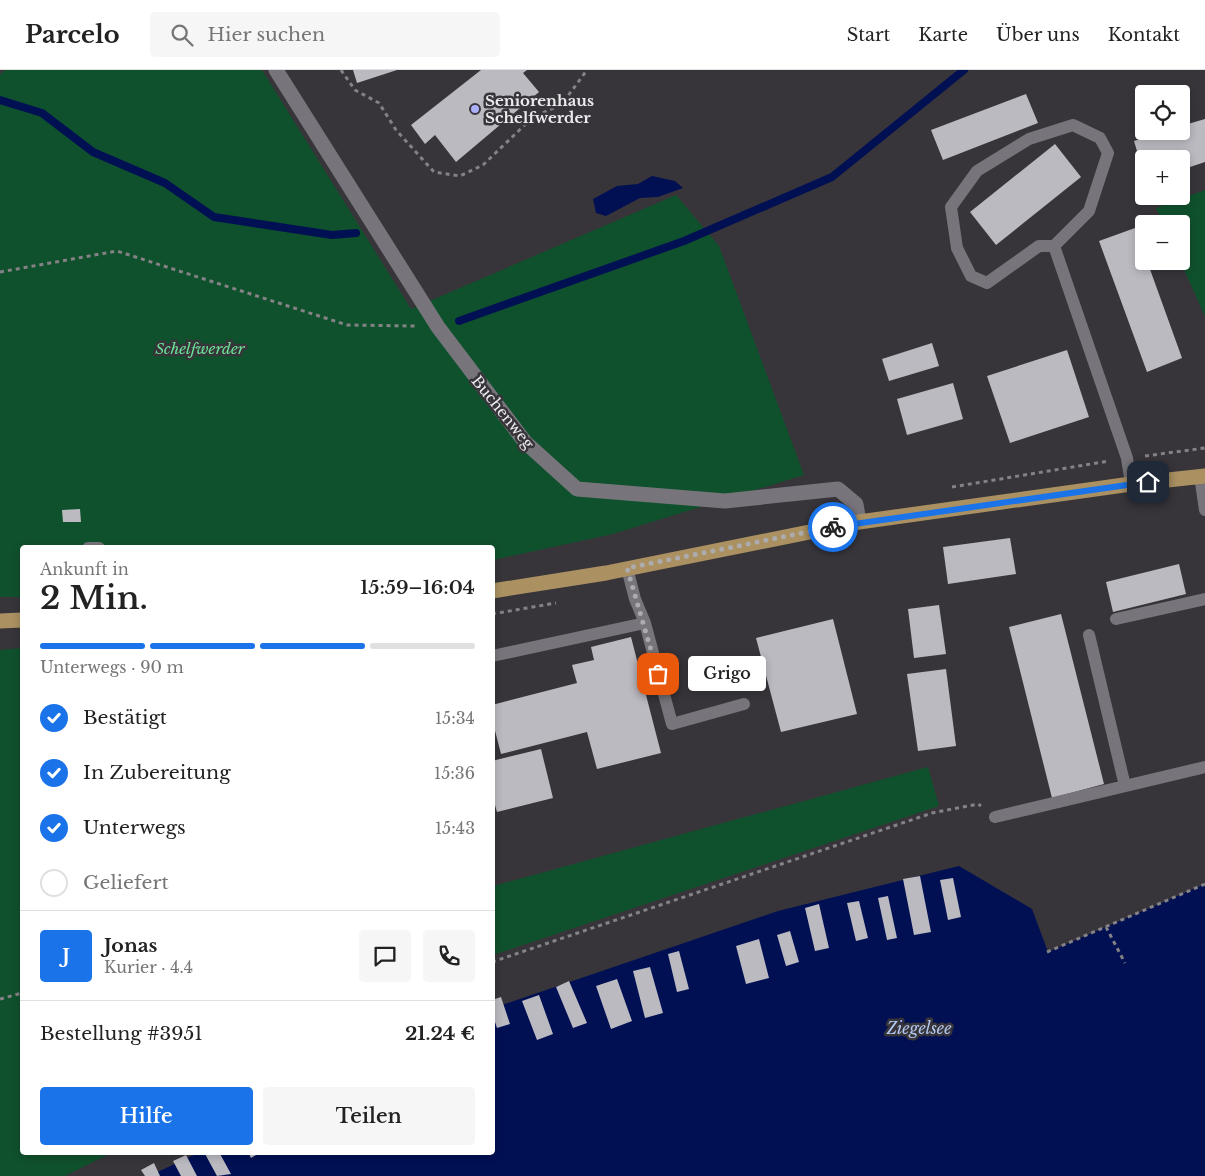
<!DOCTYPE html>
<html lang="de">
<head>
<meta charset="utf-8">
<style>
	body { margin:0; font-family:"Libre Baskerville",serif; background:#f6f6f6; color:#222; height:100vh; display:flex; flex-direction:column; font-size:19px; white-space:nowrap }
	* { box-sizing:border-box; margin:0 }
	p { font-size:16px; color:#767676 }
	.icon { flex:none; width:28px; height:28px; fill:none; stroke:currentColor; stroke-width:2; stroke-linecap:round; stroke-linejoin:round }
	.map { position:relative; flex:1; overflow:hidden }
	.side { position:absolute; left:20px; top:475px; width:475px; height:610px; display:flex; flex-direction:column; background:#fff; border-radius:5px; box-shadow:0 2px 8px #0003 }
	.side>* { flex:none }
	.controls { position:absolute; left:1135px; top:15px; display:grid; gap:10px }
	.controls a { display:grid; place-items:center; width:55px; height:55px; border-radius:5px; background:#fff; box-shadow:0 2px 8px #0003; font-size:25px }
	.pin { position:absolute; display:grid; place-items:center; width:42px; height:42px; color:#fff; margin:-21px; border-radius:10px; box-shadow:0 2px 8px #0006 }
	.courier { position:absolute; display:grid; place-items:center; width:50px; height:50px; margin:-25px; border:4px solid #1a73e8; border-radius:50%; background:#fff; color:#222; box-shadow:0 1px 6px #0007 }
	.bubble { position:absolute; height:35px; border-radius:5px; background:#fff; box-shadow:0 2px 8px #0003; font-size:16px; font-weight:600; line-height:35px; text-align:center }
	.headline em { font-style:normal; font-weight:600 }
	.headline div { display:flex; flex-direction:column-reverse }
	.headline { display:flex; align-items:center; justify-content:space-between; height:85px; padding:0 20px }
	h1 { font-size:32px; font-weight:600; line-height:38px }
	.bar { display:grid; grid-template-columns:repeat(4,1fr); gap:8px 5px; align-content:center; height:60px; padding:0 20px }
	.bar i { height:6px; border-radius:4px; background:#e0e0e0 }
	.bar .current { background:#1a73e8 }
	.bar p { grid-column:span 4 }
	.line { display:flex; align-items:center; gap:12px; padding:0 20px; border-top:1px solid #e0e0e0 }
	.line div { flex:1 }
	.round { display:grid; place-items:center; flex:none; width:52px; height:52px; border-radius:5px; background:#f6f6f6 }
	ol { padding:0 20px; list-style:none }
	li { display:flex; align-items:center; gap:15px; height:55px }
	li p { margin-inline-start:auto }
	li .icon { padding:5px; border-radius:50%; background:#1a73e8; color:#fff; stroke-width:4 }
	li:last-child { color:#767676 }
	li i { width:28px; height:28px; border:2px solid #e0e0e0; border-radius:50% }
	.cta { display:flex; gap:10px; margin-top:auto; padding:10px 20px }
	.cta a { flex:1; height:58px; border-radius:5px; background:#1a73e8; color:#fff; font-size:20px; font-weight:600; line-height:58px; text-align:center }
	.cta a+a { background:#f6f6f6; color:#222 }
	header { display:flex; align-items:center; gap:30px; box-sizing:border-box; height:70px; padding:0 25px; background:#fff; border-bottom:1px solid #e0e0e0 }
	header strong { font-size:24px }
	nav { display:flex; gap:28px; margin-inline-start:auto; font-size:18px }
	.search { width:350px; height:45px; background:#f6f6f6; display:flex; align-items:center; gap:12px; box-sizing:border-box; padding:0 18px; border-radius:5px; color:#767676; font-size:19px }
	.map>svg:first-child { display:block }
	.green { fill:#10512d }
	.water { fill:#001053 }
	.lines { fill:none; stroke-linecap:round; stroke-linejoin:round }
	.stream { stroke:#001053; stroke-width:8 }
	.building { fill:#bcbac1 }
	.path { stroke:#848286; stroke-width:3; stroke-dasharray:4 4; stroke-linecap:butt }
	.lane { stroke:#77757b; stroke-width:12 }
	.street { stroke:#77757b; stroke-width:15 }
	.primary { stroke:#ab9162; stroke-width:15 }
	.done { stroke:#acabae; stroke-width:5; stroke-dasharray:0 9 }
	.route { stroke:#1a73e8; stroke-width:6 }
	.poi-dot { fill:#acaffb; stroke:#37353a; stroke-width:2 }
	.labels { text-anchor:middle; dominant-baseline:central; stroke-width:5; stroke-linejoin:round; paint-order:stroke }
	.poi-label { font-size:15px; font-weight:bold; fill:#ebeaed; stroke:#37353a; text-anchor:start }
	.park-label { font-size:15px; font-style:italic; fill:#6ae397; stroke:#37353a }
	.street-label { font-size:15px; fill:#ebeaed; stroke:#37353a }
	.water-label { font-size:16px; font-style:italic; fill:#b3c9f1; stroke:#37353a }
</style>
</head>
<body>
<header>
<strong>Parcelo</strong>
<div class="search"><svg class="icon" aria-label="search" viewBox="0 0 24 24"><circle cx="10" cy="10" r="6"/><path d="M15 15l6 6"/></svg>Hier suchen</div>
<nav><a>Start</a><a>Karte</a><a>Über uns</a><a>Kontakt</a></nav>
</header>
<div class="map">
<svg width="1205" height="1106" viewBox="0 0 1205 1106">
	<rect width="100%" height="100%" fill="#37353a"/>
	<!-- green -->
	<path class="green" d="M 5,0 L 262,0 L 411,239 L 676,125 L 719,176 L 804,405 L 613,464 L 493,490 L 492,478 L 22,478 L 22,527 L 0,527 L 0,5 Z
		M 1205,120 L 1205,246 L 1180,191 L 1181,154 L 1163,154 L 1156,138 Z
		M 22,578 L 22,1082 L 111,1083 L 65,1106 L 0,1106 L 0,580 Z
		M 928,697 L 939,736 L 493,885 L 493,816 Z"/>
	<!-- water -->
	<path class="water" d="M 652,106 L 675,111 L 683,118 L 658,127 L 640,128 L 606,146 L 596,143 L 593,129 L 617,116 L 638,114 Z
		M 959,796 L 1032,839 L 1048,882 L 1205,814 L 1205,1106 L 149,1106 L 198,1083 L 492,1082 L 493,938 L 778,841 Z"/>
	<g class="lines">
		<!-- stream -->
		<path class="stream" d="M 0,30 L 42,43 L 93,82 L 165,113 L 214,147 L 332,165 L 356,163
			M 459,251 L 684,171 L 832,107 L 964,0"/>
	</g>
	<!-- building -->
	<path class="building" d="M 353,0 L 397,0 L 357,13 Z
		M 481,0 L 527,0 L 523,3 L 539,22 L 456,92 L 435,65 L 425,74 L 411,55 Z
		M 1026,24 L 1038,53 L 943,90 L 931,60 Z
		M 1205,49 L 1205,92 L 1181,100 L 1181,89 L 1144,89 L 1143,101 L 1134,71 L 1165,61 L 1181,61 L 1181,56 Z
		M 1055,74 L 1081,107 L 996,175 L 970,142 Z
		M 1135,158 L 1144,183 L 1144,191 L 1147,191 L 1182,288 L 1147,302 L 1099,171 Z
		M 932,273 L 939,296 L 889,311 L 882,289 Z
		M 1067,280 L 1089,347 L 1010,373 L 987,306 Z
		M 953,313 L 963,349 L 907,365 L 897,329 Z
		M 80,439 L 81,452 L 63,452 L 62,440 Z
		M 1010,468 L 1016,504 L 948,514 L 943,477 Z
		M 1179,494 L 1186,524 L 1113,542 L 1106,512 Z
		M 939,535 L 946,584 L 914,588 L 908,539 Z
		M 1061,544 L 1104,714 L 1052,728 L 1009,557 Z
		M 833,549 L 857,644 L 781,662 L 756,568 Z
		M 631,567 L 661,683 L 597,699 L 587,662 L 501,684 L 492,649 L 492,635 L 577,613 L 572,595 L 594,590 L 591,577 Z
		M 946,599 L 956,676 L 918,681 L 907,604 Z
		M 541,679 L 553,728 L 497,742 L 492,725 L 492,691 Z
		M 920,806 L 931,862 L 914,865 L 903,809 Z
		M 953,808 L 961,847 L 948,850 L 940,810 Z
		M 888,826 L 897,868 L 887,870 L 878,828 Z
		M 859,831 L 868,868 L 856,871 L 847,833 Z
		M 819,834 L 829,878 L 815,881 L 805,838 Z
		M 790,861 L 799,892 L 786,896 L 777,865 Z
		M 759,869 L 769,908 L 746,914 L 736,876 Z
		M 679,881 L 689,919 L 677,922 L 668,884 Z
		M 650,897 L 663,943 L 645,948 L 633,901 Z
		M 617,909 L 632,951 L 611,959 L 596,916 Z
		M 569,911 L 587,953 L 573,958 L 556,917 Z
		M 539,925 L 553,964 L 537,970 L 522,931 Z
		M 501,927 L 510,954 L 497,958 L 492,943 L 492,930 Z
		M 204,1082 L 219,1082 L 231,1104 L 217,1106 Z
		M 248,1082 L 261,1082 L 251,1088 Z
		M 186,1085 L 197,1106 L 181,1106 L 173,1091 Z
		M 154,1093 L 160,1106 L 145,1106 L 141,1100 Z"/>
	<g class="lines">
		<!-- path -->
		<path class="path" d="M 341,0 L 355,20 L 379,33 L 396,60 L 434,102 L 460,106 L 483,95 L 532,48 L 562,34 L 587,0
			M 0,202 L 117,181 L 347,255 L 415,256
			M 1145,386 L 1205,378
			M 952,417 L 1109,391
			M 492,544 L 556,533
			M 1106,857 L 1125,893
			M 1047,882 L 1205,814
			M 492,892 L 932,743 L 978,734 L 981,736
			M 0,929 L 22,923"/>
		<!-- lane -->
		<path class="lane" d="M 1054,176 L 1039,176 L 987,213 L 971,206 L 957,178 L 951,137 L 977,101 L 1029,69 L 1073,55 L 1100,68 L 1108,83 L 1089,141 L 1054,176 L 1127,388 L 1131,414
			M 1200,406 L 1205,440
			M 88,478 L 99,478
			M 627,498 L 635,529 L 645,553 L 672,654 L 744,634
			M 1116,549 L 1205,529
			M 1089,565 L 1125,716
			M 492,586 L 645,553
			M 995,747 L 1205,697"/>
		<!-- street -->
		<path class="street" d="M 276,0 L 438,257 L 525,372 L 577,419 L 725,431 L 838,419 L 856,434 L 859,452"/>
		<!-- primary -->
		<path class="primary" d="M 492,521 L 606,503 L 859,452 L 1131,414 L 1205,406
			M 0,551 L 22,550"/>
	</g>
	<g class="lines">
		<!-- done -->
		<path class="done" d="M 658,604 L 627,498 L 833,457"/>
		<!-- route -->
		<path class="route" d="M 833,457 L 1148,412"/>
	</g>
	<!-- markers -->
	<circle class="poi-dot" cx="475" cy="39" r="5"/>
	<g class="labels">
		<!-- poi labels -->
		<g class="poi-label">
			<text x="485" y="30">Seniorenhaus<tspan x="485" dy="17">Schelfwerder</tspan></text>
		</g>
		<!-- park labels -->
		<g class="park-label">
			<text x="200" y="278">Schelfwerder</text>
		</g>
		<!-- street labels -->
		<g class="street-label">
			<text transform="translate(503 342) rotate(51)">Buchenweg</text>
		</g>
		<!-- water labels -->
		<g class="water-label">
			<text x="919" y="958">Ziegelsee</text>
		</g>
	</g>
</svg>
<div class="controls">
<a><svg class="icon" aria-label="locate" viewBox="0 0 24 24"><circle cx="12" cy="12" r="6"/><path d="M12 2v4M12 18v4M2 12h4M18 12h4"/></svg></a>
<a>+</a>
<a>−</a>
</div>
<div class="pin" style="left:658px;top:604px;background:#ea580c"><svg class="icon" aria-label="bag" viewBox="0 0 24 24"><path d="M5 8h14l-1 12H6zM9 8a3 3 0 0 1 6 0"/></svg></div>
<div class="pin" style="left:1148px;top:412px;background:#1f2937"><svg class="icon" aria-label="home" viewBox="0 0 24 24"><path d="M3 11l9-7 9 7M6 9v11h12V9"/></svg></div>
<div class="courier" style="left:833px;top:457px"><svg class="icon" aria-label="bike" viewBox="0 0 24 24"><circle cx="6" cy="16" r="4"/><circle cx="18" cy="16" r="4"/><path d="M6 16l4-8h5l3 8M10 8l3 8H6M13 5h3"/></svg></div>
<div class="bubble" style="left:688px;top:586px;width:78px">Grigo</div>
<section class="side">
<div class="headline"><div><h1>2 Min.</h1><p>Ankunft in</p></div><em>15:59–16:04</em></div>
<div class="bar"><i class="current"></i><i class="current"></i><i class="current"></i><i></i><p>Unterwegs · 90 m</p></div>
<ol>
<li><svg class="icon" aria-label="check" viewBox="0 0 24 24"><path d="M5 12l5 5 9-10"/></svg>Bestätigt<p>15:34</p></li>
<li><svg class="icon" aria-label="check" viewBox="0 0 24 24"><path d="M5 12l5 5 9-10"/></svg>In Zubereitung<p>15:36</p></li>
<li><svg class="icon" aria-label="check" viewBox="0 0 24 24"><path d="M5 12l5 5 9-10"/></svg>Unterwegs<p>15:43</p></li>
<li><i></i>Geliefert</li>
</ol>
<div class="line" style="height:90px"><b class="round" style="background:#1a73e8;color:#fff">J</b><div><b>Jonas</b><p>Kurier · 4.4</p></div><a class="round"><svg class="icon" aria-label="chat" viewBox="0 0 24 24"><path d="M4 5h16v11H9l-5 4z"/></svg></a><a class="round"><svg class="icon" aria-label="phone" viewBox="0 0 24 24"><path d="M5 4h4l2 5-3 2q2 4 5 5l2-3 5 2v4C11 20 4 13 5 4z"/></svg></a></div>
<div class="line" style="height:65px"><div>Bestellung #3951</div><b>21.24 €</b></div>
<div class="cta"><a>Hilfe</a><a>Teilen</a></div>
</section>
</div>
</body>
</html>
